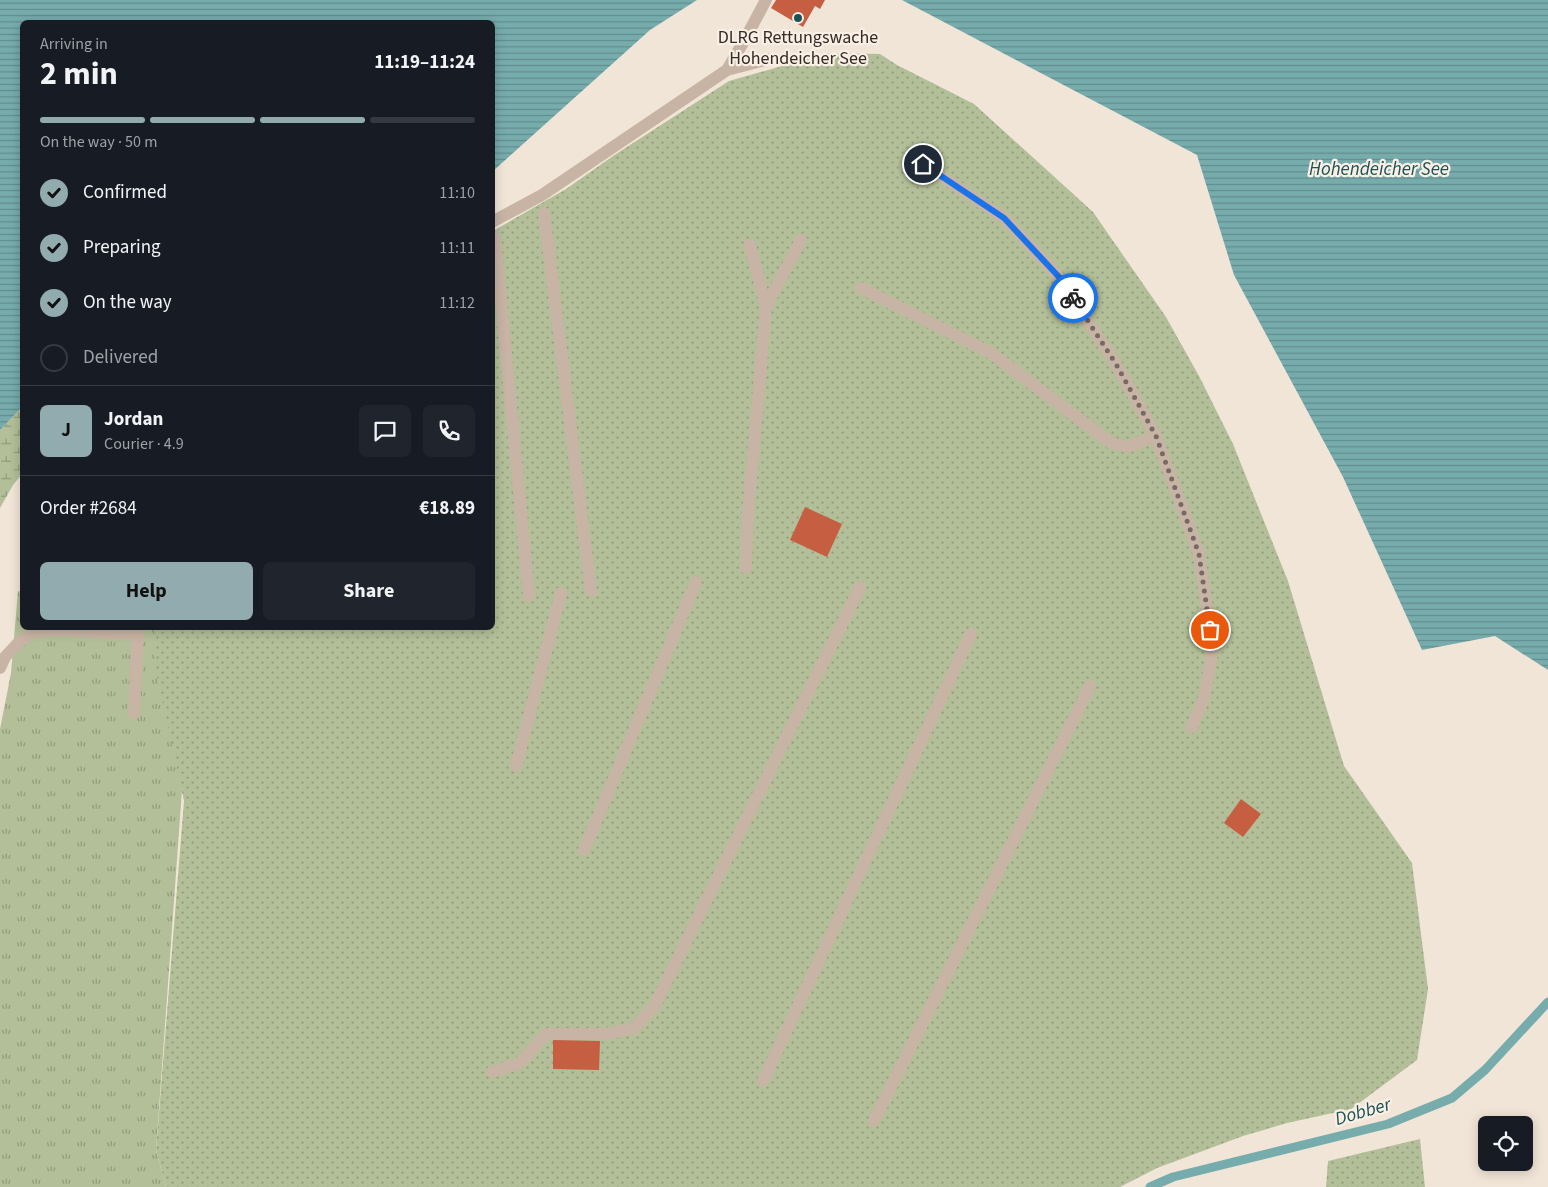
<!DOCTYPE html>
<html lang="en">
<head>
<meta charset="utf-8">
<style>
	body { margin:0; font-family:"Source Sans 3",sans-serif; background:#20242c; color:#f1f3f6; height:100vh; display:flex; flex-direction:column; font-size:19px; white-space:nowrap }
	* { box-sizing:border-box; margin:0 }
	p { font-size:16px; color:#9ea1a6 }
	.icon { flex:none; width:28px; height:28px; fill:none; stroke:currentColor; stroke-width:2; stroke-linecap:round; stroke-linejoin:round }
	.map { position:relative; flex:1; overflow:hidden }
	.drawer { position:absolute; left:20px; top:20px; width:475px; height:610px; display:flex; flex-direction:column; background:#171b24; border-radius:8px; box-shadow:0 2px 12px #0003 }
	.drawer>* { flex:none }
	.controls { position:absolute; left:1478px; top:1116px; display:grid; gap:10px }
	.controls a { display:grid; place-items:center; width:55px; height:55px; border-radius:8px; background:#171b24; box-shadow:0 2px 12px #0003; font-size:25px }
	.pin { position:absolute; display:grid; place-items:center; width:42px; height:42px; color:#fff; margin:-21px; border:2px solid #fff; border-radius:50%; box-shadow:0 1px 5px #0007 }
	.courier { position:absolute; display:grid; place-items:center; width:50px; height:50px; margin:-25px; border:4px solid #1a73e8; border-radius:50%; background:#fff; color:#222; box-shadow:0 1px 6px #0007 }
	.head em { font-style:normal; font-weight:700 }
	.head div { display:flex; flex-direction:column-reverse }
	.head { display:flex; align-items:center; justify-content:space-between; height:85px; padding:0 20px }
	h1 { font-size:32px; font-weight:700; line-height:38px }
	.bar { display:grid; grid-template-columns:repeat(4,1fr); gap:8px 5px; align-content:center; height:60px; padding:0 20px }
	.bar i { height:6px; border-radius:4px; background:#363941 }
	.bar .current { background:#91abae }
	.bar p { grid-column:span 4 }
	.line { display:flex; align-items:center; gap:12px; padding:0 20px; border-top:1px solid #363941 }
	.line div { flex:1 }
	.round { display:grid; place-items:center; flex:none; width:52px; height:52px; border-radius:8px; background:#20242c }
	ol { padding:0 20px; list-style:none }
	li { display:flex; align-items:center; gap:15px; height:55px }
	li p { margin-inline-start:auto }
	li .icon { padding:5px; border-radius:50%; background:#91abae; color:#111; stroke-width:4 }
	li:last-child { color:#9ea1a6 }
	li i { width:28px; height:28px; border:2px solid #363941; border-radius:50% }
	.button { display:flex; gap:10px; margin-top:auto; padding:10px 20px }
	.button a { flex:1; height:58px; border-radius:8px; background:#91abae; color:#111; font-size:20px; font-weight:700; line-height:58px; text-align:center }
	.button a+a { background:#20242c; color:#f1f3f6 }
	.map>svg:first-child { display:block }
	.grass { fill:url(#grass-tufts) }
	.wetland { fill:url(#wetland-marsh) }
	.park { fill:url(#park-dots) }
	.water { fill:url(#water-rules) }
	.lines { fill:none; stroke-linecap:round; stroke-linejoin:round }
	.stream { stroke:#77acad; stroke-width:9 }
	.building { fill:#c65f41 }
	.service { stroke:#c8b4a4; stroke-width:12 }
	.minor { stroke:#c8b4a4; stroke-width:12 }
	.done { stroke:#766b64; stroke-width:5; stroke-dasharray:0 9 }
	.route { stroke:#1a73e8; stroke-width:6 }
	.poi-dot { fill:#1c5255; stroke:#f9efe4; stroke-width:2 }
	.labels { text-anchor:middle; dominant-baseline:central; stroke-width:4.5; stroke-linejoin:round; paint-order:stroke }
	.poi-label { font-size:18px; fill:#342a26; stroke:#f9efe4 }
	.water-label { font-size:19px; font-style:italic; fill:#1c5255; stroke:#f9efe4 }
</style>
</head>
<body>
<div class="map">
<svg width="1548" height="1187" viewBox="0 0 1548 1187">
	<defs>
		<pattern id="grass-tufts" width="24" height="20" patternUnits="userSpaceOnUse" patternTransform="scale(1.25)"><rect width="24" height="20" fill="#b3bf98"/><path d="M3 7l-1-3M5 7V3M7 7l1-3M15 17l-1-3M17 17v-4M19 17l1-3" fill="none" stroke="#929b7c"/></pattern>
		<pattern id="wetland-marsh" width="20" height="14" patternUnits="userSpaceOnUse" patternTransform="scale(1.25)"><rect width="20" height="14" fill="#b3bf98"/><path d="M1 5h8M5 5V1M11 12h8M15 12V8" fill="none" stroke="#929b7c"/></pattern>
		<pattern id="park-dots" width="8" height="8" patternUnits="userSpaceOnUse" patternTransform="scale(1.25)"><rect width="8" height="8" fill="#b3bf98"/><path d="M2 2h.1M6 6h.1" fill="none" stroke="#929b7c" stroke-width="1.8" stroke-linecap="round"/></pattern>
		<pattern id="water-rules" width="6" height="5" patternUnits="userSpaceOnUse" patternTransform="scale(1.25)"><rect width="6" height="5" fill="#77acad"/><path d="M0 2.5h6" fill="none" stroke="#628c8d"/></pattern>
	</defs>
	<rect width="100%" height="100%" fill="#f1e5d8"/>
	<!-- grass -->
	<path class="grass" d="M 18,591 L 22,592 L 22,628 L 158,628 L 174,752 L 182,790 L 156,1150 L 166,1187 L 0,1187 L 0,729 L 11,673 Z"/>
	<!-- wetland -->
	<path class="wetland" d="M 22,407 L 22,474 L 13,485 L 0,508 L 0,430 Z"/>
	<!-- park -->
	<path class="park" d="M 828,53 L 880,54 L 897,65 L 974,104 L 1093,212 L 1166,317 L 1199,376 L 1233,444 L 1288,581 L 1344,766 L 1412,863 L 1428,989 L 1417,1060 L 1351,1109 L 1287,1123 L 1243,1136 L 1157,1168 L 1120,1187 L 166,1187 L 156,1150 L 184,801 L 156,672 L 154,644 L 156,628 L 492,628 L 493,231 L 566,189 L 613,156 L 729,81 Z
		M 1420,1139 L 1425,1187 L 1326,1187 L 1328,1161 Z"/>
	<!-- water -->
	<path class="water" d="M 0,0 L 697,0 L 650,30 L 493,171 L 492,22 L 22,22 L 22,407 L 0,430 Z
		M 902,0 L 1548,0 L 1548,670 L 1495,636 L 1422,650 L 1343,477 L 1234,275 L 1197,155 Z"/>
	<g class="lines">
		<!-- stream -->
		<path class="stream" d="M 1150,1187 L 1173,1177 L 1388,1124 L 1452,1098 L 1485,1070 L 1548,1002"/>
	</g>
	<!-- building -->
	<path class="building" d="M 776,0 L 825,0 L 820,9 L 815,6 L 803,27 L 771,8 Z
		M 805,507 L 842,524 L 827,557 L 790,540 Z
		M 1241,799 L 1261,814 L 1243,837 L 1224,823 Z
		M 553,1040 L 600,1041 L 599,1070 L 553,1069 Z"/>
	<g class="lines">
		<!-- service -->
		<path class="service" d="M 727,70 L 769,59
			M 923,164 L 1004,218 L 1059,277 L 1116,364 L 1156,436 L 1199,554 L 1213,649 L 1204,698 L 1192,727
			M 544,213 L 591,591
			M 492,222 L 542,195 L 727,70 L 744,41 L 766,0
			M 495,238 L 529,596
			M 750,245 L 766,307
			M 861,288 L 991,353 L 1111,443 L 1128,447 L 1156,436
			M 746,568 L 748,513 L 766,307 L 801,240
			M 134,713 L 138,628
			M 516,766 L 561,593
			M 584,850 L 696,582
			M 492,1072 L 520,1063 L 546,1034 L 606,1034 L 635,1028 L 655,1005 L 860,587
			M 763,1081 L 971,634
			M 874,1121 L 1090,686"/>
		<!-- minor -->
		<path class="minor" d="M 0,668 L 5,657 L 20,641 L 33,632 L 60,630 L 139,635"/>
	</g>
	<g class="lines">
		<!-- done -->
		<path class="done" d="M 1073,298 L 1116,364 L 1156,436 L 1199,554 L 1210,630"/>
		<!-- route -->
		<path class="route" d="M 923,164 L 1004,218 L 1059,277 L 1073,298"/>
	</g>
	<!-- markers -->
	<circle class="poi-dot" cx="798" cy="18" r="5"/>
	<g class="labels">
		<!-- poi labels -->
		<g class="poi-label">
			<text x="798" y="37">DLRG Rettungswache<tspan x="798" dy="21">Hohendeicher See</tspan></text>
		</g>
		<!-- water labels -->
		<g class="water-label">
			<text x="1379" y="169">Hohendeicher See</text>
			<text transform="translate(1363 1112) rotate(-16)">Dobber</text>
		</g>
	</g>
</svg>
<div class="controls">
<a><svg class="icon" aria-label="locate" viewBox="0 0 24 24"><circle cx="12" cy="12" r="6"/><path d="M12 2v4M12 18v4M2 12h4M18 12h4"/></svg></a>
</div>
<div class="pin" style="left:1210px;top:630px;background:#ea580c"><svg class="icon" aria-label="bag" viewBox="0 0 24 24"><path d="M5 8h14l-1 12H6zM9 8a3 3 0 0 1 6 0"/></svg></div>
<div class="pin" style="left:923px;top:164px;background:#1f2937"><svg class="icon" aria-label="home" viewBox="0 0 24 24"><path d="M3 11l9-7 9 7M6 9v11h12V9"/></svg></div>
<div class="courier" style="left:1073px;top:298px"><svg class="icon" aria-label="bike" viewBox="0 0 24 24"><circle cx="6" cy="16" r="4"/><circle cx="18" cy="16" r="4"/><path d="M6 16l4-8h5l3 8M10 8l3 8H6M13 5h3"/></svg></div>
<section class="drawer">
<div class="head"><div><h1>2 min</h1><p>Arriving in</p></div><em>11:19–11:24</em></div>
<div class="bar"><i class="current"></i><i class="current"></i><i class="current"></i><i></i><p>On the way · 50 m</p></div>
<ol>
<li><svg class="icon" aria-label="check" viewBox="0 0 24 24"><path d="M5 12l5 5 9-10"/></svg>Confirmed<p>11:10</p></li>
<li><svg class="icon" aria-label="check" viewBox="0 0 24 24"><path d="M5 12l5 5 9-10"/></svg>Preparing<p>11:11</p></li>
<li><svg class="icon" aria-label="check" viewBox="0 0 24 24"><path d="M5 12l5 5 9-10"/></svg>On the way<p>11:12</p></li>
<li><i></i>Delivered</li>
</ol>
<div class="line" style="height:90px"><b class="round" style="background:#91abae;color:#111">J</b><div><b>Jordan</b><p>Courier · 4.9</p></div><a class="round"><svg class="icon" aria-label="chat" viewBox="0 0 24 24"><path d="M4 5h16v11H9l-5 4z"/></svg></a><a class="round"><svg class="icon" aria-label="phone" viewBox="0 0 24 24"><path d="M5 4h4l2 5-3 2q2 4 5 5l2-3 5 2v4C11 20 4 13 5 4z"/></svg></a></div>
<div class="line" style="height:65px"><div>Order #2684</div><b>€18.89</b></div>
<div class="button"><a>Help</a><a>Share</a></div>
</section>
</div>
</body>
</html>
